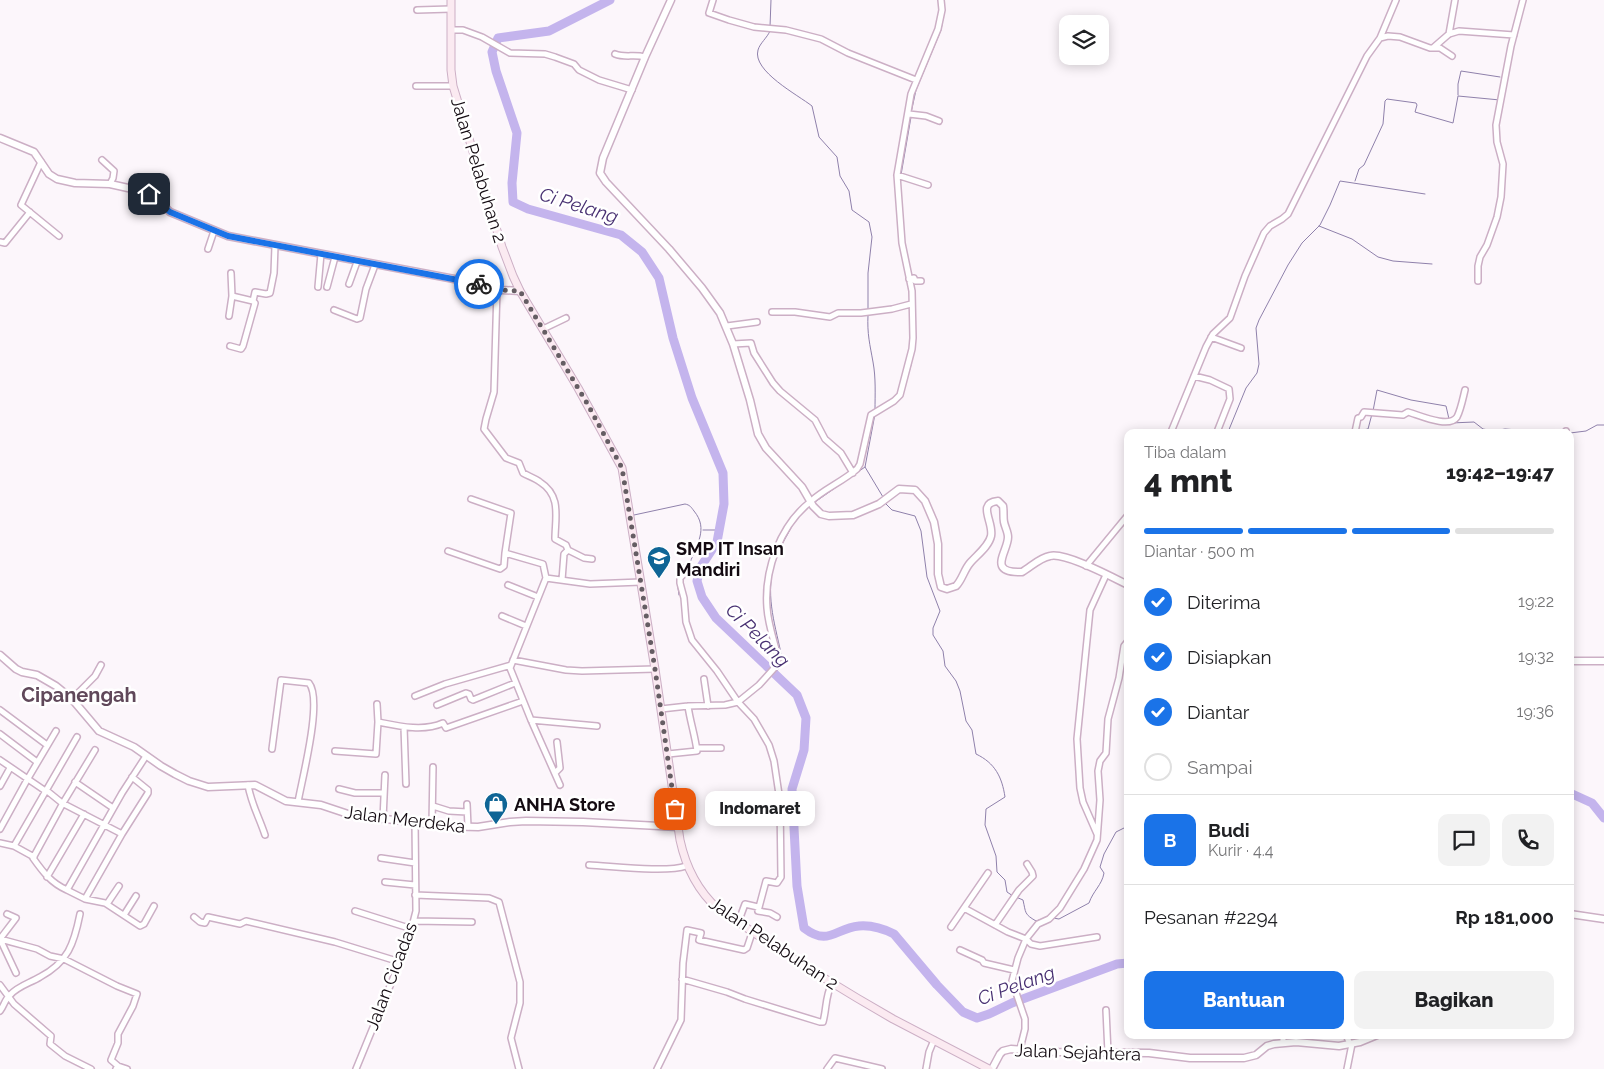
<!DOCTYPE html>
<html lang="id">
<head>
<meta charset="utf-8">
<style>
	body { margin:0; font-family:Raleway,sans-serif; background:#f2f2f2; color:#202124; height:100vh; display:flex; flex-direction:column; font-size:19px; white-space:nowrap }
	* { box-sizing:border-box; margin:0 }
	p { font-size:16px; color:#757577 }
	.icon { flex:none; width:28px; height:28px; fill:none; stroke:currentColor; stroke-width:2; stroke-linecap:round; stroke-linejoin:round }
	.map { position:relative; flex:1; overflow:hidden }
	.drawer { position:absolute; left:1124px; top:429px; width:450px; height:610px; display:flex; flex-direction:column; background:#fff; border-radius:10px; box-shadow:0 2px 12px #0003 }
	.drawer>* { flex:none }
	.fabs { position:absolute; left:1059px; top:15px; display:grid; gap:10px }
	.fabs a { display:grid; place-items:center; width:50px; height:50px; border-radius:10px; background:#fff; box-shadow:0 2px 12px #0003; font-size:25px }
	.pin { position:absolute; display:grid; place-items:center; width:42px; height:42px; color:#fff; margin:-21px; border-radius:10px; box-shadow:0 2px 8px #0006 }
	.courier { position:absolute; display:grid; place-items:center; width:50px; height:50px; margin:-25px; border:4px solid #1a73e8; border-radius:50%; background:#fff; color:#222; box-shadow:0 1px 6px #0007 }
	.bubble { position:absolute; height:35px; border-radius:10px; background:#fff; box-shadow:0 2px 12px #0003; font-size:16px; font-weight:800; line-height:35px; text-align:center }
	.headline em { font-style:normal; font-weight:800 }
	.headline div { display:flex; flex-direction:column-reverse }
	.headline { display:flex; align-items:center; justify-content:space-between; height:85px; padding:0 20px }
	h1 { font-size:32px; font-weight:800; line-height:38px }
	.bar { display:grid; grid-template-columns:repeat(4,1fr); gap:8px 5px; align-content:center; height:60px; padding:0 20px }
	.bar i { height:6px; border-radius:4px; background:#e0e0e0 }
	.bar .current { background:#1a73e8 }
	.bar p { grid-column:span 4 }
	.line { display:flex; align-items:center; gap:12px; padding:0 20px; border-top:1px solid #e0e0e0 }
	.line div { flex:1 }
	.round { display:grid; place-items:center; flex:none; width:52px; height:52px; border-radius:10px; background:#f2f2f2 }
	ol { padding:0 20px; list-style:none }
	li { display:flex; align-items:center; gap:15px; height:55px }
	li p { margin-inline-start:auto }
	li .icon { padding:5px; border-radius:50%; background:#1a73e8; color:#fff; stroke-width:4 }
	li:last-child { color:#757577 }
	li i { width:28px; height:28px; border:2px solid #e0e0e0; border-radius:50% }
	.cta { display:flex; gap:10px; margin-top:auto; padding:10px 20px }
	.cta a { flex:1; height:58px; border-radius:10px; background:#1a73e8; color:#fff; font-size:20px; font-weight:800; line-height:58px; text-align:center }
	.cta a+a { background:#f2f2f2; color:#202124 }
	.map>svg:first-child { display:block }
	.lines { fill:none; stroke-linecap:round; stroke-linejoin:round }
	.stream { stroke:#8f81ab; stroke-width:1 }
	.river { stroke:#c4b4ed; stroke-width:9 }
	.minor-casing { stroke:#ccafc5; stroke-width:8 }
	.tertiary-casing { stroke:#ccafc5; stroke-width:9 }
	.secondary-casing { stroke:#ccafc5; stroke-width:9 }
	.minor { stroke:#fff; stroke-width:5 }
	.tertiary { stroke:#fff; stroke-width:6 }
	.secondary { stroke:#fbeaf1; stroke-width:7 }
	.done { stroke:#655d63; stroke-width:5; stroke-dasharray:0 9 }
	.route { stroke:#1a73e8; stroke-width:6 }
	.labels { text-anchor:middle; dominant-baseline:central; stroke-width:5; stroke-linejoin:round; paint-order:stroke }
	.street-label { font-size:18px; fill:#130a11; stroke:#fff }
	.poi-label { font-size:18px; font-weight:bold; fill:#130a11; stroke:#fff; text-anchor:start }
	.water-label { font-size:19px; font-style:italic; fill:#483072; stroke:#fff }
	.quarter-label { font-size:20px; font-weight:bold; fill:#60485a; stroke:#fff }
</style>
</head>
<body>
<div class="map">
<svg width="1604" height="1069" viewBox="0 0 1604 1069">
	<rect width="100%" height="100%" fill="#fcf6fb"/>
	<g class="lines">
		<!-- stream -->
		<path class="stream" d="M 770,27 L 771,0
			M 770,31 C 767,38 760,43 758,50 C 752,71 798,95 812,106 L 819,137 L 837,157 L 840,176 L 849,191 L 852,210 L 869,222 L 872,237 L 868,273 L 868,311
			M 1458,95 L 1458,84 L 1461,71 L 1500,77
			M 911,113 L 916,90 L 941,30 L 944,13
			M 901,175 L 911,117
			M 1355,181 L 1359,169 L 1364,165 L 1383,124 L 1385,101 L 1387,99 L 1416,103 L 1417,105 L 1415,112 L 1453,123 L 1458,96 L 1500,100
			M 1319,226 L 1352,239 L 1378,257 L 1393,261 L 1432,264
			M 868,315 C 867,334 870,345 873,362 C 876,378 875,394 875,410
			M 902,396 L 911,365
			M 1373,411 L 1377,390 L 1411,400 L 1446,406 L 1449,419
			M 875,414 L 865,467 L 883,497
			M 1451,423 L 1474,422 L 1483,429 L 1494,431 L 1505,429 L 1543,432
			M 1357,431 L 1368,429 L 1372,414
			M 1228,432 L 1246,388 L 1257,373 L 1259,364 L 1256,328 L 1259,320 L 1288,265 L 1302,243 L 1320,225 L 1330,205 L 1340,181 L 1425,194
			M 1570,433 L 1586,431 L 1597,425 L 1604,425
			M 815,502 L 865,467
			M 885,503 L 892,510 L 915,516 L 921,531 L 927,577 L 940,611 L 933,628 L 933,635 L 943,651 L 945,666 L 956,681 L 960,691 L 966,721 L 972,730 L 976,754 C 995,763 1002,777 1005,797 L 986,809 L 985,825 L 996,856 L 997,872 L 1005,880 L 1007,892 L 1013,896
			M 634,515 L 685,504 C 690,505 691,507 694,511 C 709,529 696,545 690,563 L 683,565 L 676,573 L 679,595
			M 703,530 L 719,530
			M 774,673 L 781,667 L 784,658 L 781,653 C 774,621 765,593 775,560 C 779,548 787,536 793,524
			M 1016,897 L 1023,900 C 1026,913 1024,914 1036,921 L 1049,917
			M 1053,918 L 1059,919 L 1089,903 C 1093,891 1102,885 1104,873 L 1100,867 L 1104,854 L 1116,832 L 1128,826"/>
		<!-- river -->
		<path class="river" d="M 610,0 L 549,31 L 498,38 L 492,52 L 496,71 L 517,133 L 512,183 L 513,202 L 528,209 L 621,235 L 642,252 L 659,278 L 673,338 L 692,398 L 723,473 L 724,504 L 717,542 L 700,568 L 697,581 L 702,597 L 716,618 L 797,695 L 806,718 L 804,750 L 792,789 L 797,886 L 804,928 C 829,947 835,928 859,926 C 871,925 884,929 894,934 L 937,985 L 963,1012 L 977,1018 L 989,1014 L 1012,1003 L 1117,964 L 1128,963
			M 1570,793 L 1592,803 L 1604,818"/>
		<!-- minor casing -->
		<g class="minor-casing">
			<path id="minor" d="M 713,0 L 709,13 L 729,20 L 754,27 L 786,30 L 821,39 L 848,53 L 916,80
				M 417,10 L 451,9
				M 451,30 L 463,30 L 482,37 L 510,53 L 545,54 L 555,57 L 574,64 L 579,70 L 599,80 L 632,90
				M 1449,34 L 1455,0
				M 1380,38 L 1396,0
				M 1434,47 L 1449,34 L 1459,31 L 1514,35
				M 615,54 C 625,58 634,54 645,57
				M 416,86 L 453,86
				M 909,114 L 926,116 L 939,121
				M 102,160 L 114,171 L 113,178 L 110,184
				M 41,162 L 21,205 L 59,236
				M 897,175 L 928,185
				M 0,242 L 5,243 L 30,212
				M 208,249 L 214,231
				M 909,279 L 914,278 L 915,281 L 921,281
				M 1478,281 L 1478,266 L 1480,257 L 1487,245 L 1497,217 L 1501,197 L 1503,164 L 1497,142 L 1496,125 L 1511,46 L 1523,0
				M 349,284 L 357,262
				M 318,287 L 321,254
				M 327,287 L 335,257
				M 497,289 L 494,392 L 486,419 L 484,429 L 506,458 L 519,463 L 523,473 C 528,476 535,478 540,482 C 562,496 555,518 555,539 L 566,545 L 568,550
				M 232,296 L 253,301
				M 334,310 L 357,319 L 360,318 L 366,289 L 375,265
				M 772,312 L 795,312 L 830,317 L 838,313 L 861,313 L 892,309 L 911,304
				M 229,316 L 232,296 L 231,273
				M 727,326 L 757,322
				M 543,329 L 566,318
				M 1211,337 L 1241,348
				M 733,344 L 751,343 L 754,353 L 773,383 L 780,391 L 815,420 L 825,439 L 841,453 L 853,473
				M 230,346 L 241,349 L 243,346 L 255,303 L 253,301 L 255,292 L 266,294 L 270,293 L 274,273 L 275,246
				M 1194,376 L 1210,380 L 1229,389 L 1230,399 L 1217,432
				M 1171,432 L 1206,347 L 1213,334 L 1230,318 L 1245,276 L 1264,233 L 1270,226 L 1282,219 L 1288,214 L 1367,56 L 1380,38 L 1388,36 L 1400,37 L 1430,48 L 1440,48 L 1452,56
				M 1355,432 L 1358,418 L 1361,417 L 1364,412 L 1403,415 L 1408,412 C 1419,415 1449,429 1457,417 C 1461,409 1463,398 1465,390
				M 1566,432 L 1566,431
				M 471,499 L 511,513 L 505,553 L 543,564 L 546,578 L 590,584 L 641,582
				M 448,551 L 500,569 L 504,566 L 505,553
				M 1086,566 L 1128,515
				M 684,574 L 680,578 L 680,583 L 684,598 L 686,622 L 692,640 L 717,671 L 738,702 L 754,719 L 769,745 L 774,761 L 780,801 L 781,877 L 777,883 L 766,881 L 758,911 L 770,913 L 777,917
				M 546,578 L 510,668 L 531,720 L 560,785
				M 562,580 L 564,554 L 568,550 L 584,558 L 592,559
				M 508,585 L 538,597
				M 502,616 L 526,626
				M 513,660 L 566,670 L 582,671 L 655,669
				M 704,679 L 708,706
				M 415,696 L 445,684 L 511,665
				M 72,699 L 95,676 L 101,665
				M 437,705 L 466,693 L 469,694 L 471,699 L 473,700 L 515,683
				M 661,709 L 688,706 L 725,705 L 738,702 L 759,685 L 777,665 L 778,657 C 774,641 768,624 767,608 C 764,570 780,526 810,502 C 824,489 842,482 857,469 L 860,464 L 871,415 L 894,401 L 900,395 L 912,349 L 913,338 L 912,291 L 902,243 L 897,175 L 911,94 L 938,29 L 942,10 L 941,0
				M 0,710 L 47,745
				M 531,720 L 597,726
				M 378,722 C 398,726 423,732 443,723 L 446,728 L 523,701
				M 404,727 L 406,784
				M 0,734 L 37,762
				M 697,748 L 721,748
				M 272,749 L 281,680 L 309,683 C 323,700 302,779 298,802
				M 335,751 L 376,754 L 378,722 L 377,704
				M 668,754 L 697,751 C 695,735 690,721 688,706
				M 146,756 L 122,793 L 67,890 L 85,899 L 105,903 L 140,926 L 144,924 L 154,906
				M 0,760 L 44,790 L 46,790 L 62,803 L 122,834
				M 555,773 L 560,768 L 557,742
				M 75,782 L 113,808
				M 248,785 C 251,803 259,817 265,835
				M 0,786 L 10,768
				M 339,789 L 355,793 L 384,793
				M 467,804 L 468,827
				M 433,806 L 449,811 L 467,812
				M 383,819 L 385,775
				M 432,824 L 433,767
				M 0,829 L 27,780 L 56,731
				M 1097,834 L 1083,802 L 1080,788 L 1077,739 L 1090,610 L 1106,575
				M 0,843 L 14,846 L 34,857
				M 14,846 L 77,737
				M 381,858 L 415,863
				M 589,865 C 612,866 666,873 686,866
				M 47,877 L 84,814
				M 385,882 L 415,885
				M 67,890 C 51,883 43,872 33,858 L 63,803 L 95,750
				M 415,895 L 489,898 L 499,902 L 520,982 L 520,1003 L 511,1038 L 519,1069
				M 85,899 L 122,834 L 148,793 L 148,790 L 132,777
				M 107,904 L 119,886
				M 964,908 L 988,873
				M 355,911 L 412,929
				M 7,914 L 16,918 L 0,939 L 37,949 L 50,956 L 64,959 L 117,986 L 137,994 L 133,1006 L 118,1034 L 118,1043 L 111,1060 L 118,1066
				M 124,915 L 136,896
				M 194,917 L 200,922 L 205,923 L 208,917 L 240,924 L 246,921 L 335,942 L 400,962
				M 414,921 L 472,922
				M 738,923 L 745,904 L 758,907
				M 995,925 L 1019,890 L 1033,876 L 1032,872 L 1027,864
				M 951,927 L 964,908 L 1008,932 L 1026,939 L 1018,958 L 1012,981 L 1025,1019 L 1025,1029 L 1020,1049
				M 1097,937 L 1040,946 L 1031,944 L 1026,939 L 1038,924 L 1049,919 L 1060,908 L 1084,869 L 1097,840 L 1100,800 L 1098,771 L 1100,761 L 1106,753 L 1108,719 L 1119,678 L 1124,646 L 1128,641
				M 0,939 L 16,973
				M 960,950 L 982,960 L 984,963 L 1014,970
				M 682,979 L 727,992 L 745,999 L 820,1022 L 823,1022 C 827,1007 825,997 832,983
				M 0,985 L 14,1004 L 51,1036 L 50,1044 L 65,1056 L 91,1069
				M 1106,1010 L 1108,1053
				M 0,1011 C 4,1006 5,999 10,995 C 18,986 30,983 40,977 C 68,962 74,944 80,914
				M 1283,1035 L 1283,1042
				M 1346,1035 L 1350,1044
				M 116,1069 L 118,1066 L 127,1069
				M 356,1069 L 408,942 L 416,911 L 415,822
				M 657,1069 L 681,1020 L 683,963 L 687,930 L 701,933 L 699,940 L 744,950 L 747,948 L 752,933
				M 827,1069 L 835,1058 L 882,1069
				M 926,1069 L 929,1052 L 934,1040
				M 1347,1069 L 1352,1044"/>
		</g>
		<!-- tertiary casing -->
		<g class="tertiary-casing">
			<path id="tertiary" d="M 671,0 L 645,57 L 603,158 L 600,173 L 606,182 L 669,249 L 702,288 L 720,313 L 733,344 L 750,400 L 758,434 L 766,448 L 802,487 L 813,506 L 821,514 L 829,516 L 853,515 L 879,504 L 899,489 L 915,490 L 925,501 L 934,522 L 938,544 L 938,574 L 941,587 L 947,589 L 956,586 C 962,580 964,570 970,563 C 977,555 989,546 991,536 C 994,522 976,503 998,501 L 1003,506 C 1004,512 1003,517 1004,522 C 1005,527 1008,532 1008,537 C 1008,552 986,573 1022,572 C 1031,567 1039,558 1050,556 C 1065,552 1112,577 1128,585
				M 0,138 L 34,152 L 49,174 L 57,179 L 75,183 L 110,184 L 146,192 L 156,198 L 170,212 L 228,236 L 454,279 L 502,290 L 520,291
				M 0,655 L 16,669 L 22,672 L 37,675 L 56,686 L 72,699 L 99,731 L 134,747 L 161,766 L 175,774 L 189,781 L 208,787 L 255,785 L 286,801 L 321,805 L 354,816 L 415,822 L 442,826 L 478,827 L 510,822 L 526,821 L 583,822 L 678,827
				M 1570,661 L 1604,661
				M 1570,914 L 1604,919
				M 992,1069 L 1000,1054 L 1003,1051 L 1011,1049 L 1057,1052 L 1149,1053 L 1190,1058 L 1244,1058 L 1256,1055 L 1267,1046 L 1274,1044 L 1296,1042 L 1339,1046 L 1360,1042 L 1377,1035"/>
		</g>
		<!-- secondary casing -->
		<g class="secondary-casing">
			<path id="secondary" d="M 451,0 L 451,70 L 453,86 L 502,247 L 513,276 L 520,291 L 578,388 L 622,468 L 655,669 L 680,840 C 686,868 697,890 718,909 L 806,967 L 857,998 L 893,1019 L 989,1069"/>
		</g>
		<!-- minor -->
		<use href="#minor" class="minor"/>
		<!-- tertiary -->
		<use href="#tertiary" class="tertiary"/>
		<!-- secondary -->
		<use href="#secondary" class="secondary"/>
	</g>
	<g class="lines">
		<!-- done -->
		<path class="done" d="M 479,284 L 502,290 L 520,291 L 587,403 L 622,468 L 655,669 L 675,809"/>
		<!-- route -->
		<path class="route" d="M 149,194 L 170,212 L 228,236 L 479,284"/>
	</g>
	<!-- icons -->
	<defs>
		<g id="school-pin" transform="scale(1.25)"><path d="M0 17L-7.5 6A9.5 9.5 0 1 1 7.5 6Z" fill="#0f6596" stroke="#fff"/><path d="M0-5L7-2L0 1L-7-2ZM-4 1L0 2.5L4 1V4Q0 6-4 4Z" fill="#fff"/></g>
		<g id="shop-pin" transform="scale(1.25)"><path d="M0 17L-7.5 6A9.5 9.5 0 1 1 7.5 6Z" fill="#0f6596" stroke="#fff"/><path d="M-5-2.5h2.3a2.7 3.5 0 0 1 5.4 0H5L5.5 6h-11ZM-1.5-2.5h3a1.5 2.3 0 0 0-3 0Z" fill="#fff"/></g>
	</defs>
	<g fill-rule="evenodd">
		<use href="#school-pin" x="659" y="558"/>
		<use href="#shop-pin" x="496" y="804"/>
	</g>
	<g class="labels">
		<!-- street labels -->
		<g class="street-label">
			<text transform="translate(479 170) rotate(73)">Jalan Pelabuhan 2</text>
			<text transform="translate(405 819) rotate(7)">Jalan Merdeka</text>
			<text transform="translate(774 943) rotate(34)">Jalan Pelabuhan 2</text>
			<text transform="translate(391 976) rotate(-69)">Jalan Cicadas</text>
			<text transform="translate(1078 1052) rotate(2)">Jalan Sejahtera</text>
		</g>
		<!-- poi labels -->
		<g class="poi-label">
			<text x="676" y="548">SMP IT Insan<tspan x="676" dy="21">Mandiri</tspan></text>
			<text x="514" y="804">ANHA Store</text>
		</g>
		<!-- water labels -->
		<g class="water-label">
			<text transform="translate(579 205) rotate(17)">Ci Pelang</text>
			<text transform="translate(758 635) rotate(45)">Ci Pelang</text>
			<text transform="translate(1016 985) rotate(-20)">Ci Pelang</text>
		</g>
		<!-- quarter labels -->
		<g class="quarter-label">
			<text x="79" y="695">Cipanengah</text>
		</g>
	</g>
</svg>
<div class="fabs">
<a><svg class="icon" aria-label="layers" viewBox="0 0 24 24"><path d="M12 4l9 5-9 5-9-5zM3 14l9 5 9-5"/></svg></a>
</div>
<div class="pin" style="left:675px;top:809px;background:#ea580c"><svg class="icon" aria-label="bag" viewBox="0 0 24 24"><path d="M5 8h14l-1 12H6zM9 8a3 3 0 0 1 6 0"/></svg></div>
<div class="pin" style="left:149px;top:194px;background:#1f2937"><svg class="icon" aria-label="home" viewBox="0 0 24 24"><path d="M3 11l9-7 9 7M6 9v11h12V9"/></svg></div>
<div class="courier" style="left:479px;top:284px"><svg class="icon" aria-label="bike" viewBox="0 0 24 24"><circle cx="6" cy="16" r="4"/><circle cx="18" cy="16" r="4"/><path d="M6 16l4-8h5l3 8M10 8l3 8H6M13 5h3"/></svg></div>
<div class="bubble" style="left:705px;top:791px;width:110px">Indomaret</div>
<section class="drawer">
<div class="headline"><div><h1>4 mnt</h1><p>Tiba dalam</p></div><em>19:42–19:47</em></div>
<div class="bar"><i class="current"></i><i class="current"></i><i class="current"></i><i></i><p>Diantar · 500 m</p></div>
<ol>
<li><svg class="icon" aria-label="check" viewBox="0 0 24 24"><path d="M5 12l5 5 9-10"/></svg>Diterima<p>19:22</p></li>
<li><svg class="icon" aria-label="check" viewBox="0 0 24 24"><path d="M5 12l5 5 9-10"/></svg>Disiapkan<p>19:32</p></li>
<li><svg class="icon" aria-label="check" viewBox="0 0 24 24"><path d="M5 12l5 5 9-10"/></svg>Diantar<p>19:36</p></li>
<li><i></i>Sampai</li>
</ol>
<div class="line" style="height:90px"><b class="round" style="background:#1a73e8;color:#fff">B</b><div><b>Budi</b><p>Kurir · 4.4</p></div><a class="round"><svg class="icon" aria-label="chat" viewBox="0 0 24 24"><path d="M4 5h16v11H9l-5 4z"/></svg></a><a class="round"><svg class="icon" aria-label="phone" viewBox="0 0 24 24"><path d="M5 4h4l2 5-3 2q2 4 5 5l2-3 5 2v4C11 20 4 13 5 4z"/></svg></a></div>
<div class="line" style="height:65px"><div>Pesanan #2294</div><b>Rp 181,000</b></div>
<div class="cta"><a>Bantuan</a><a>Bagikan</a></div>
</section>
</div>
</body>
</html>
